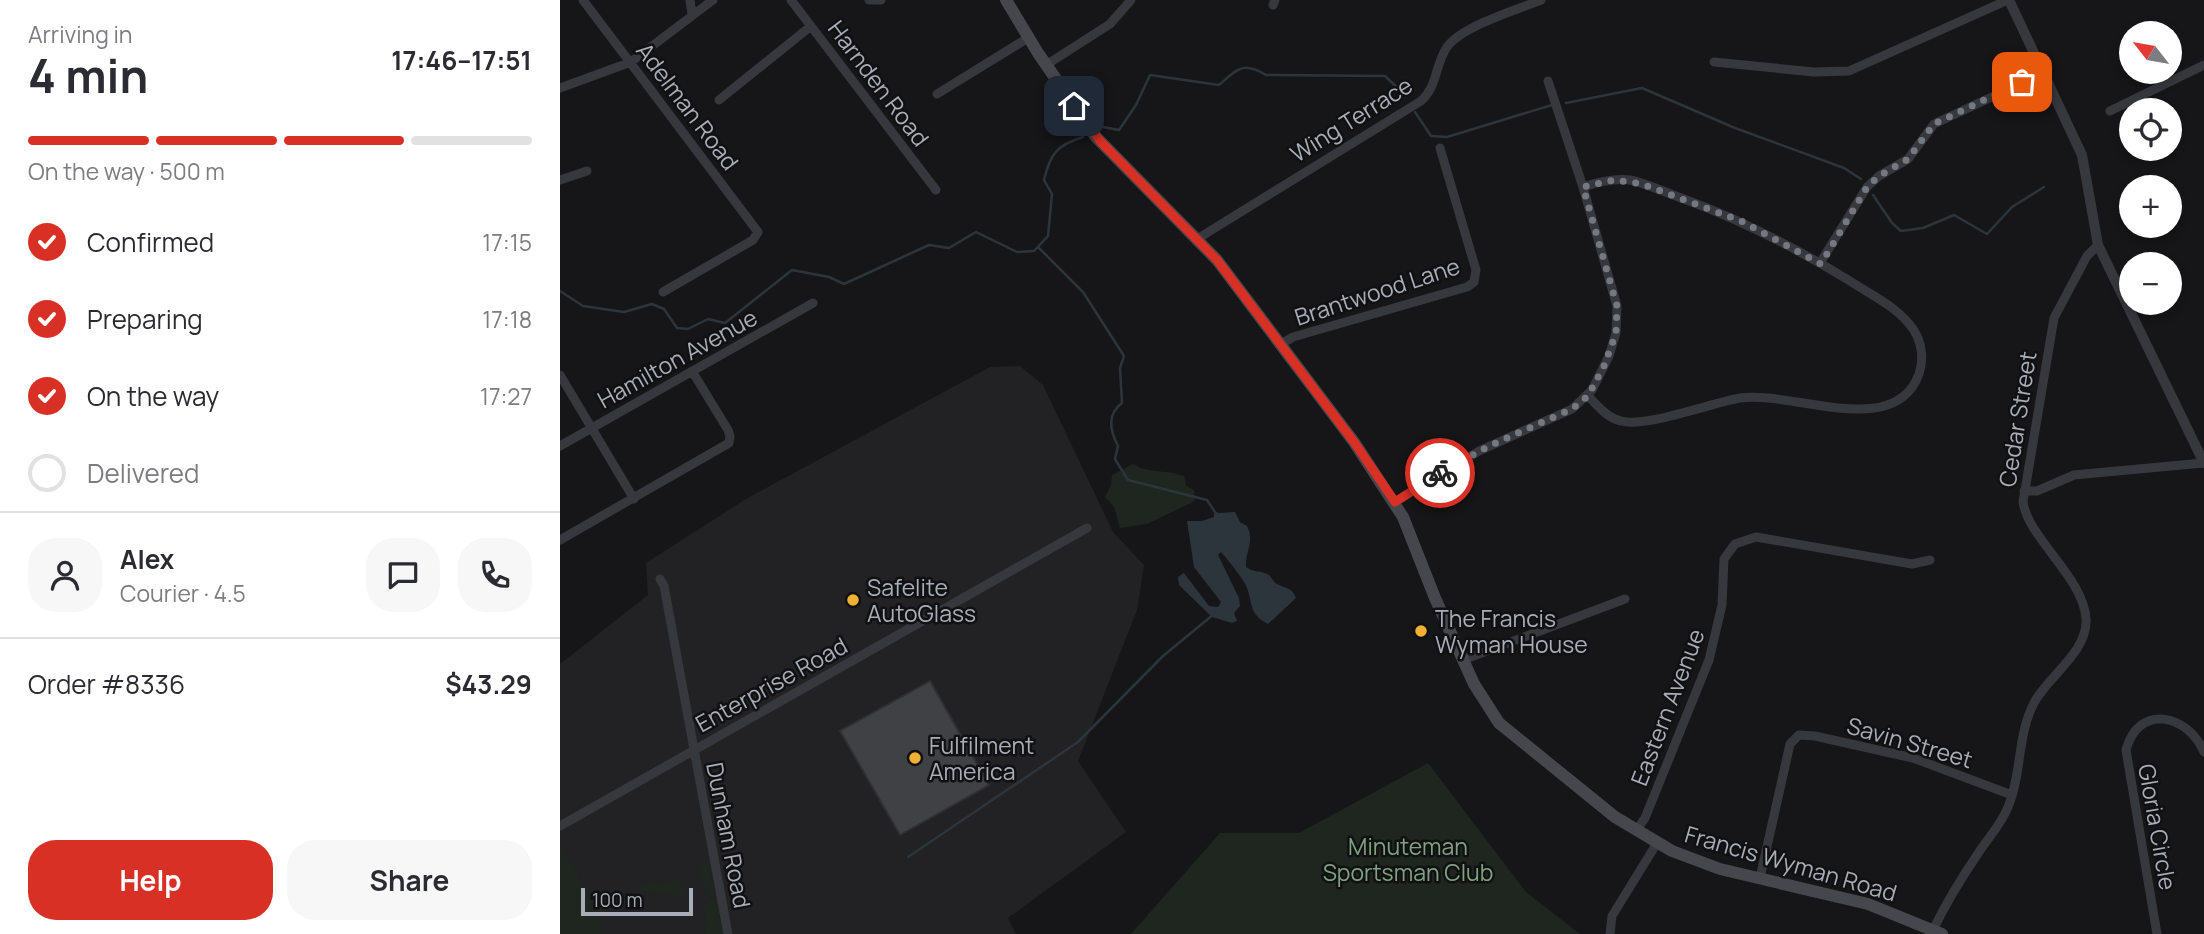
<!DOCTYPE html>
<html lang="en">
<head>
<meta charset="utf-8">
<style>
	body { margin:0; font-family:Manrope,sans-serif; background:#f7f7f7; color:#2b2b33; height:100vh; display:flex; flex-direction:column; font-size:26px; white-space:nowrap }
	* { box-sizing:border-box; margin:0 }
	p { font-size:23px; color:#7c7c81 }
	.icon { flex:none; width:38px; height:38px; fill:none; stroke:currentColor; stroke-width:2; stroke-linecap:round; stroke-linejoin:round }
	.map { position:relative; flex:1; overflow:hidden }
	.sheet { display:flex; flex-direction:column; background:#fff; width:560px }
	.sheet>* { flex:none }
	.needle { width:46px; rotate:301deg }
	.tools { position:absolute; left:1559px; top:21px; display:grid; gap:14px }
	.tools a { display:grid; place-items:center; width:63px; height:63px; border-radius:50%; background:#fff; box-shadow:0 4px 10px #0003; font-size:35px }
	.scale { position:absolute; left:21px; bottom:18px; width:112px; box-sizing:border-box; padding-left:7px; border:4px solid #a8adb8; border-top:0; font-size:19px; line-height:24px; white-space:nowrap; color:#a8adb8; -webkit-text-stroke:5px #111113; paint-order:stroke }
	.pin { position:absolute; display:grid; place-items:center; width:60px; height:60px; color:#fff; margin:-30px; border-radius:14px; box-shadow:0 4px 10px #0006 }
	.courier { position:absolute; display:grid; place-items:center; width:70px; height:70px; margin:-35px; border:5px solid #d93025; border-radius:50%; background:#fff; color:#222; box-shadow:0 2px 9px #0007 }
	.headline em { font-style:normal; font-weight:700 }
	.headline div { display:flex; flex-direction:column-reverse }
	.headline { display:flex; align-items:center; justify-content:space-between; height:119px; padding:0 28px }
	h1 { font-size:46px; font-weight:700; line-height:52px }
	.bar { display:grid; grid-template-columns:repeat(4,1fr); gap:10px 7px; align-content:center; height:84px; padding:0 28px }
	.bar i { height:9px; border-radius:5px; background:#e1e1e2 }
	.bar .selected { background:#d93025 }
	.bar p { grid-column:span 4 }
	.line { display:flex; align-items:center; gap:18px; padding:0 28px; border-top:2px solid #e1e1e2 }
	.line div { flex:1 }
	.round { display:grid; place-items:center; flex:none; width:74px; height:74px; border-radius:28px; background:#f7f7f7 }
	ol { padding:0 28px; list-style:none }
	li { display:flex; align-items:center; gap:21px; height:77px }
	li p { margin-inline-start:auto }
	li .icon { padding:7px; border-radius:50%; background:#d93025; color:#fff; stroke-width:4 }
	li:last-child { color:#7c7c81 }
	li i { width:38px; height:38px; border:4px solid #e1e1e2; border-radius:50% }
	.primary-button { display:flex; gap:14px; margin-top:auto; padding:14px 28px }
	.primary-button a { flex:1; height:80px; border-radius:28px; background:#d93025; color:#fff; font-size:28px; font-weight:700; line-height:80px; text-align:center }
	.primary-button a+a { background:#f7f7f7; color:#2b2b33 }
	main { display:flex; flex:1; min-height:0 }
	.map>svg:first-child { display:block }
	.built { fill:#222225 }
	.green { fill:#1e261f }
	.water { fill:#2c353c }
	.lines { fill:none; stroke-linecap:round; stroke-linejoin:round }
	.stream { stroke:#2c353c; stroke-width:2.5 }
	.building { fill:#404145; stroke:#303034; stroke-width:2 }
	.minor { stroke:#37383d; stroke-width:9 }
	.tertiary { stroke:#37383d; stroke-width:10 }
	.secondary { stroke:#45474d; stroke-width:12 }
	.done { stroke:#757880; stroke-width:7; stroke-dasharray:0 12.6 }
	.route { stroke:#d93025; stroke-width:9 }
	.poi-dot { fill:#f2b134; stroke:#111113; stroke-width:2.5 }
	.labels { text-anchor:middle; dominant-baseline:central; stroke-width:5; stroke-linejoin:round; paint-order:stroke }
	.street-label { font-size:23px; fill:#a8adb8; stroke:#111113 }
	.poi-label { font-size:23px; fill:#a8adb8; stroke:#111113; text-anchor:start }
	.park-label { font-size:23px; fill:#7fa381; stroke:#111113 }
</style>
</head>
<body>
<main>
<section class="sheet">
<div class="headline"><div><h1>4 min</h1><p>Arriving in</p></div><em>17:46–17:51</em></div>
<div class="bar"><i class="selected"></i><i class="selected"></i><i class="selected"></i><i></i><p>On the way · 500 m</p></div>
<ol>
<li><svg class="icon" aria-label="check" viewBox="0 0 24 24"><path d="M5 12l5 5 9-10"/></svg>Confirmed<p>17:15</p></li>
<li><svg class="icon" aria-label="check" viewBox="0 0 24 24"><path d="M5 12l5 5 9-10"/></svg>Preparing<p>17:18</p></li>
<li><svg class="icon" aria-label="check" viewBox="0 0 24 24"><path d="M5 12l5 5 9-10"/></svg>On the way<p>17:27</p></li>
<li><i></i>Delivered</li>
</ol>
<div class="line" style="height:126px"><a class="round"><svg class="icon" aria-label="person" viewBox="0 0 24 24"><circle cx="12" cy="8" r="4"/><path d="M4 21q1-7 8-7t8 7"/></svg></a><div><b>Alex</b><p>Courier · 4.5</p></div><a class="round"><svg class="icon" aria-label="chat" viewBox="0 0 24 24"><path d="M4 5h16v11H9l-5 4z"/></svg></a><a class="round"><svg class="icon" aria-label="phone" viewBox="0 0 24 24"><path d="M5 4h4l2 5-3 2q2 4 5 5l2-3 5 2v4C11 20 4 13 5 4z"/></svg></a></div>
<div class="line" style="height:91px"><div>Order #8336</div><b>$43.29</b></div>
<div class="primary-button"><a>Help</a><a>Share</a></div>
</section>
<div class="map">
<svg width="1644" height="934" viewBox="0 0 1644 934">
	<rect width="100%" height="100%" fill="#161618"/>
	<!-- built -->
	<path class="built" d="M 460,366 L 483,385 L 553,532 L 584,565 L 577,610 L 518,761 L 566,832 L 448,918 L 456,934 L 0,934 L 0,664 L 88,595 L 86,563 L 186,499 L 430,367 Z"/>
	<!-- green -->
	<path class="green" d="M 573,464 C 584,473 609,470 624,476 L 626,486 L 634,490 L 635,501 L 587,524 L 560,528 L 554,507 L 545,497 L 551,485 L 552,475 Z
		M 868,763 L 966,892 L 1020,934 L 571,934 L 660,833 L 739,833 Z
		M 0,844 L 31,899 L 39,899 L 43,910 L 40,934 L 0,934 Z
		M 142,861 L 148,863 L 150,869 L 162,934 L 144,934 L 147,923 L 142,907 L 152,898 L 143,882 L 139,865 Z
		M 118,877 L 130,899 L 86,891 L 74,894 L 77,889 L 94,880 L 101,885 Z"/>
	<!-- water -->
	<path class="water" d="M 654,511 L 659,513 L 675,512 L 680,522 L 687,526 C 695,542 685,551 686,567 C 693,573 701,570 709,575 C 712,578 713,582 717,584 C 726,589 732,587 736,598 L 708,624 C 689,614 693,605 687,588 C 686,582 665,556 661,552 L 658,555 L 679,598 L 680,606 L 674,613 L 677,621 L 672,623 L 652,617 L 619,585 L 618,577 L 624,573 L 649,606 L 658,607 L 661,602 L 634,567 L 627,521 L 642,521 L 654,517 Z"/>
	<g class="lines">
		<!-- stream -->
		<path class="stream" d="M 1006,103 L 1082,88 L 1175,128 L 1284,168 L 1301,179
			M 855,112 L 871,136 L 887,137 L 992,105
			M 543,127 L 559,130 L 576,105 L 590,75 L 659,85 C 678,69 682,61 706,75 L 825,76 L 845,95
			M 1313,195 L 1332,223 L 1341,231 L 1363,228 L 1394,215 L 1427,234 L 1452,207 L 1484,187
			M 478,247 L 523,292 L 564,356 L 560,368 L 562,403 C 547,414 550,431 558,446 L 555,459 L 568,480 L 647,500 L 655,512
			M 0,291 L 23,306 L 64,312 L 92,304 L 104,309 L 117,328 L 128,329 L 148,319 L 165,323 L 232,270 L 269,277 L 284,284 L 369,245 L 389,248 L 416,232 L 457,252 L 474,251 L 488,236 L 492,194 L 484,180 C 490,154 497,145 523,137
			M 348,857 L 518,742 L 603,656 L 654,614"/>
	</g>
	<!-- building -->
	<path class="building" d="M 370,681 L 429,785 L 340,835 L 280,731 Z"/>
	<g class="lines">
		<!-- minor -->
		<path class="minor" d="M 23,0 L 198,232 L 193,240 L 103,292
			M 130,0 L 132,14
			M 231,0 L 376,190
			M 309,0 L 321,0
			M 713,5 L 715,0
			M 1154,62 L 1254,72 L 1289,71 L 1448,0
			M 486,65 L 550,24 L 571,0
			M 0,88 L 71,62 L 153,0
			M 377,94 L 468,38
			M 159,100 L 251,26
			M 1550,111 L 1644,65
			M 0,180 L 27,171
			M 1023,187 C 1038,182 1053,178 1070,180 C 1088,184 1107,193 1124,199 C 1184,221 1236,248 1290,281 C 1311,295 1338,307 1353,329 C 1362,342 1364,359 1359,374 C 1335,441 1231,390 1180,398 C 1151,403 1085,428 1061,421 C 1047,418 1037,405 1028,396
			M 637,239 L 861,101 C 878,86 875,64 887,47 C 902,26 957,10 981,0
			M 1260,263 L 1307,187 L 1319,176 L 1348,159 L 1374,124 L 1483,73
			M 721,344 L 733,337 L 907,287 L 914,282 L 916,270 L 880,148
			M 0,375 L 74,499
			M 0,446 L 253,303
			M 1464,491 L 1477,491 L 1514,475 L 1643,463
			M 835,502 L 919,451 L 1012,409 L 1032,390 L 1049,356 L 1056,333 L 1057,306 L 1023,187 L 988,81
			M 0,540 L 169,443 L 170,436 L 168,430 L 132,371
			M 100,579 L 104,586 L 168,934
			M 903,660 L 1065,599
			M 0,826 L 527,528
			M 1076,831 L 1085,818 L 1149,660 L 1162,605 L 1164,559 L 1175,544 L 1196,537 L 1352,564 L 1370,560
			M 1200,878 L 1230,744 L 1239,735 L 1255,736 L 1353,758 L 1452,795
			M 1373,930 C 1386,903 1402,877 1419,852 C 1429,837 1442,823 1448,807 C 1462,774 1457,735 1474,703 C 1488,676 1528,652 1526,619 C 1524,578 1468,538 1463,502 L 1494,318 L 1527,256 L 1538,245
			M 1050,934 L 1052,916 L 1097,843
			M 1597,934 L 1566,750 C 1578,704 1627,713 1644,752"/>
		<!-- tertiary -->
		<path class="tertiary" d="M 1449,0 L 1522,155 L 1538,245 L 1644,463"/>
		<!-- secondary -->
		<path class="secondary" d="M 446,0 L 478,53 L 536,137 L 657,260 L 794,442 L 843,517 L 875,598 L 914,684 L 939,723 L 1055,817 L 1112,851 L 1160,869 L 1308,904 L 1382,934"/>
	</g>
	<g class="lines">
		<!-- done -->
		<path class="done" d="M 880,473 L 929,446 L 1012,409 L 1028,396 L 1044,366 L 1056,333 L 1057,306 L 1023,187 L 1054,180 L 1082,184 L 1181,221 L 1261,264 L 1307,187 L 1319,176 L 1348,159 L 1374,124 L 1462,82"/>
		<!-- route -->
		<path class="route" d="M 514,106 L 541,142 L 657,260 L 794,442 L 835,502 L 880,473"/>
	</g>
	<!-- markers -->
	<g class="poi-dot">
		<circle cx="293" cy="600" r="7"/>
		<circle cx="861" cy="631" r="7"/>
		<circle cx="355" cy="758" r="7"/>
	</g>
	<g class="labels">
		<!-- street labels -->
		<g class="street-label">
			<text transform="translate(319 83) rotate(53)">Harnden Road</text>
			<text transform="translate(128 106) rotate(53)">Adelman Road</text>
			<text transform="translate(791 119) rotate(-32)">Wing Terrace</text>
			<text transform="translate(817 291) rotate(-18)">Brantwood Lane</text>
			<text transform="translate(117 358) rotate(-29)">Hamilton Avenue</text>
			<text transform="translate(1457 419) rotate(-81)">Cedar Street</text>
			<text transform="translate(211 684) rotate(-29)">Enterprise Road</text>
			<text transform="translate(1107 707) rotate(-69)">Eastern Avenue</text>
			<text transform="translate(1350 742) rotate(16)">Savin Street</text>
			<text transform="translate(1598 827) rotate(80)">Gloria Circle</text>
			<text transform="translate(169 835) rotate(79)">Dunham Road</text>
			<text transform="translate(1231 863) rotate(16)">Francis Wyman Road</text>
		</g>
		<!-- poi labels -->
		<g class="poi-label">
			<text x="307" y="587">Safelite<tspan x="307" dy="26">AutoGlass</tspan></text>
			<text x="875" y="618">The Francis<tspan x="875" dy="26">Wyman House</tspan></text>
			<text x="369" y="745">Fulfilment<tspan x="369" dy="26">America</tspan></text>
		</g>
		<!-- park labels -->
		<g class="park-label">
			<text x="848" y="846">Minuteman<tspan x="848" dy="26">Sportsman Club</tspan></text>
		</g>
	</g>
</svg>
<div class="tools">
<a><svg class="needle" viewBox="-14 -14 28 28"><path d="M0-13l5 13h-10z" fill="#e53935"/><path d="M0 13l5-13h-10z" fill="#7c7c81"/></svg></a>
<a><svg class="icon" aria-label="locate" viewBox="0 0 24 24"><circle cx="12" cy="12" r="6"/><path d="M12 2v4M12 18v4M2 12h4M18 12h4"/></svg></a>
<a>+</a>
<a>−</a>
</div>
<div class="scale">100 m</div>
<div class="pin" style="left:1462px;top:82px;background:#ea580c"><svg class="icon" aria-label="bag" viewBox="0 0 24 24"><path d="M5 8h14l-1 12H6zM9 8a3 3 0 0 1 6 0"/></svg></div>
<div class="pin" style="left:514px;top:106px;background:#1f2937"><svg class="icon" aria-label="home" viewBox="0 0 24 24"><path d="M3 11l9-7 9 7M6 9v11h12V9"/></svg></div>
<div class="courier" style="left:880px;top:473px"><svg class="icon" aria-label="bike" viewBox="0 0 24 24"><circle cx="6" cy="16" r="4"/><circle cx="18" cy="16" r="4"/><path d="M6 16l4-8h5l3 8M10 8l3 8H6M13 5h3"/></svg></div>
</div>
</main>
</body>
</html>
